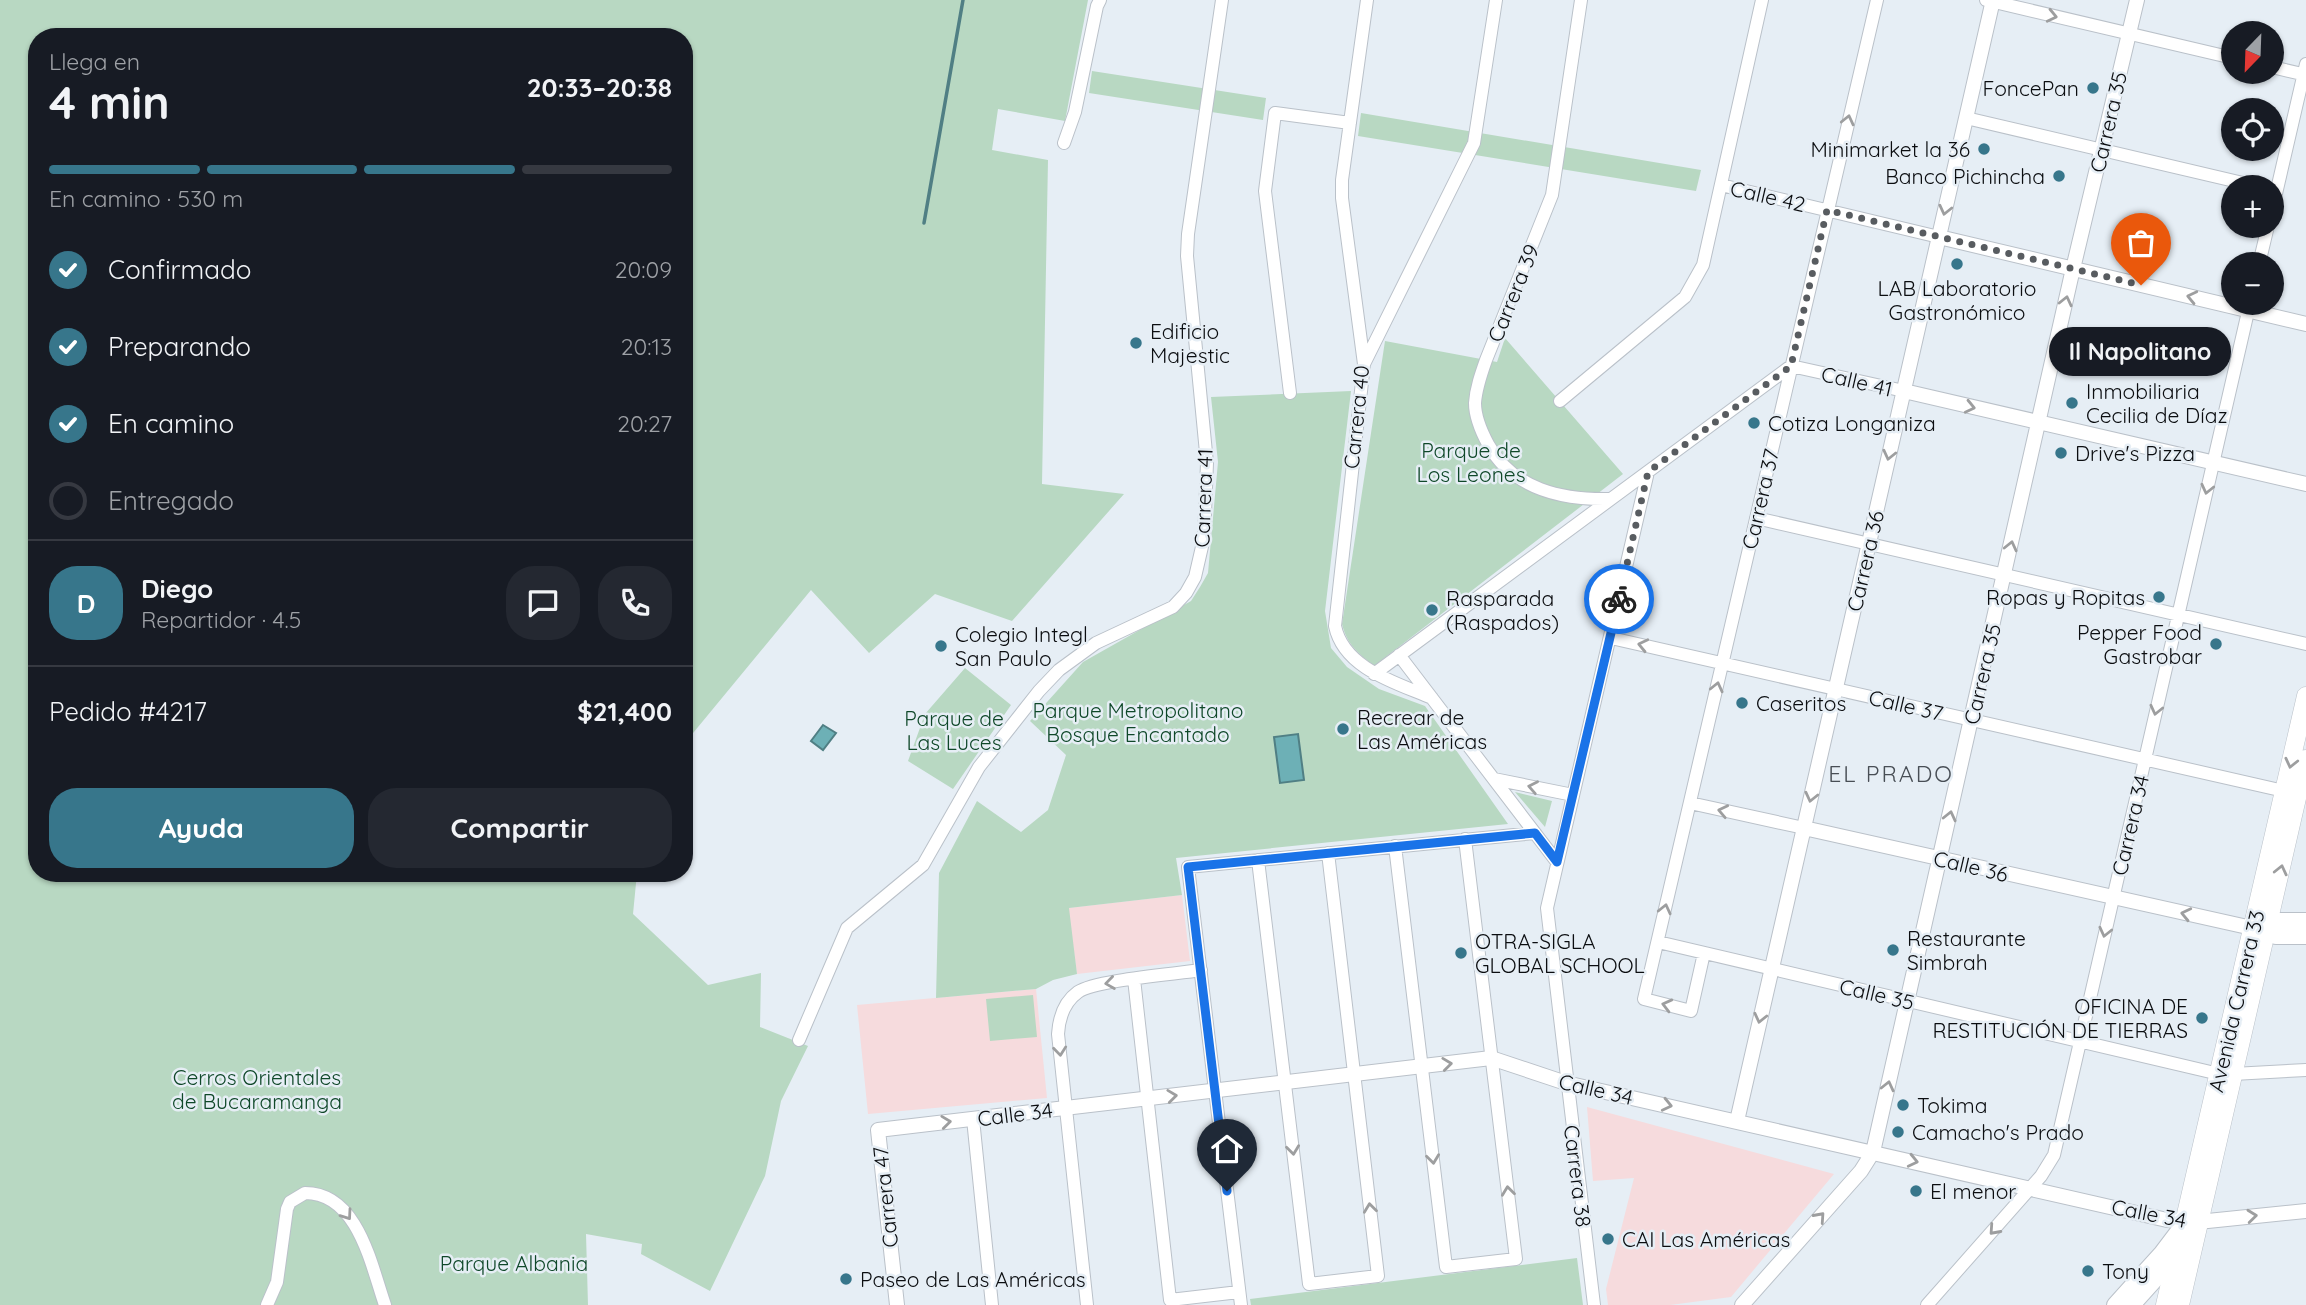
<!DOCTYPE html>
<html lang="es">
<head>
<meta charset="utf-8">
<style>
	body { margin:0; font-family:Quicksand,sans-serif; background:#242831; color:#f1f3f6; height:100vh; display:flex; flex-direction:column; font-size:26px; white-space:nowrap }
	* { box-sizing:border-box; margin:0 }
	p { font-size:23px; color:#9ea1a6 }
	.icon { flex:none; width:38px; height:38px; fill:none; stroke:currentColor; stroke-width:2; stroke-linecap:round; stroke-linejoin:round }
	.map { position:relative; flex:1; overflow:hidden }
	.panel { position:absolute; left:28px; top:28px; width:665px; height:854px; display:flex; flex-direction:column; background:#171b24; border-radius:28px; box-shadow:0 2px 5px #0004 }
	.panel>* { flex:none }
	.needle { width:46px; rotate:203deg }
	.controls { position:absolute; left:2221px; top:21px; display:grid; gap:14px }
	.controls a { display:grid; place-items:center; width:63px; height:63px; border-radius:50%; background:#171b24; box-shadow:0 2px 5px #0004; font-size:35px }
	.pin { position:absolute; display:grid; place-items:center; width:60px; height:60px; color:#fff; margin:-72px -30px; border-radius:50% 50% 50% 0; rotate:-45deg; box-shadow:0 0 7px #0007 }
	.pin .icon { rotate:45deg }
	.courier { position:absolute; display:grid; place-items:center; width:70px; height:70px; margin:-35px; border:5px solid #1a73e8; border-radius:50%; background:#fff; color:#222; box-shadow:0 2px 9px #0007 }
	.bubble { position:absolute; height:49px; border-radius:24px; background:#171b24; box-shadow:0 2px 5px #0004; font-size:23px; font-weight:700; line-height:49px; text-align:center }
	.summary em { font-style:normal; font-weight:700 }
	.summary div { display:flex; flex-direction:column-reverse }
	.summary { display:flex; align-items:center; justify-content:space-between; height:119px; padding:0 21px }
	h1 { font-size:46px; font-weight:700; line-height:52px }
	.bar { display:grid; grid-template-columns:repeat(4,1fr); gap:10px 7px; align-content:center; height:84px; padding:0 21px }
	.bar i { height:9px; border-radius:5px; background:#363941 }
	.bar .selected { background:#37768b }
	.bar p { grid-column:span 4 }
	.line { display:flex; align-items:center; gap:18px; padding:0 21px; border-top:2px solid #363941 }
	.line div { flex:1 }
	.round { display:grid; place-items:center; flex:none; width:74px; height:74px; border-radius:28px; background:#242831 }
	ol { padding:0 21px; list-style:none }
	li { display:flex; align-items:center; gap:21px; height:77px }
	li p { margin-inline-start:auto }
	li .icon { padding:7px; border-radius:50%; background:#37768b; color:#fff; stroke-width:4 }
	li:last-child { color:#9ea1a6 }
	li i { width:38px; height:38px; border:4px solid #363941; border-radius:50% }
	.cta { display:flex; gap:14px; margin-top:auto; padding:14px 21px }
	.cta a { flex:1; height:80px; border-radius:28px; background:#37768b; color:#fff; font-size:28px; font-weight:700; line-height:80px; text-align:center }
	.cta a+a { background:#242831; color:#f1f3f6 }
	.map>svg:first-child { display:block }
	.education { fill:#f6dbdd }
	.green { fill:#b8d8c2 }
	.water { fill:#6db0b6; stroke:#507f84; stroke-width:2 }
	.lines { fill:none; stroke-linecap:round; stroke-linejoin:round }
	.stream { stroke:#507f84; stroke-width:3.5 }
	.minor-casing { stroke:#bac1c9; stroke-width:14 }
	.tertiary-casing { stroke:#bac1c9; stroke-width:16 }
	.secondary-casing { stroke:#bac1c9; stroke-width:18 }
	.primary-casing { stroke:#bac1c9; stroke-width:19 }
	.minor { stroke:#fff; stroke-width:12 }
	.tertiary { stroke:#fff; stroke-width:14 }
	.secondary { stroke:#fff; stroke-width:16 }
	.primary { stroke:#fff; stroke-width:18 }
	.oneway { stroke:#9d9e9f }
	.done { stroke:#585c60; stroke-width:7; stroke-dasharray:0 12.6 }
	.route { stroke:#1a73e8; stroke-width:9 }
	.poi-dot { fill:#37768b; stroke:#e6eef5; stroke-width:2.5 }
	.labels { text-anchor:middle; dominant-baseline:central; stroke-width:5; stroke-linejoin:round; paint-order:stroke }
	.poi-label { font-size:21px; fill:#0b0d10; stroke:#e6eef5; text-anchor:start }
	.street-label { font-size:21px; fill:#0b0d10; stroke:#e6eef5 }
	.park-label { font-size:21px; fill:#0f4829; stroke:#e6eef5 }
	.neighbourhood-label { font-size:23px; letter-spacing:2px; fill:#484e55; stroke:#e6eef5 }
</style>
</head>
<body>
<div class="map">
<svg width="2306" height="1305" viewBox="0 0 2306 1305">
	<rect width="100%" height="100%" fill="#e6eef5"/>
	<!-- education -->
	<path class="education" d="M 1182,895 L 1190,961 L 1077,974 L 1068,908 Z
		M 1036,989 L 1047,1098 L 868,1114 L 857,1005 Z
		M 1587,1107 L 1834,1174 L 1731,1297 L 1670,1305 L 1608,1305 L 1606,1289 L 1634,1178 L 1593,1181 Z"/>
	<!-- green -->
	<path class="green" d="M 0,0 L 1088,0 L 1065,121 L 998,109 L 992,150 L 1048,160 L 1042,484 L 1124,494 L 1012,621 L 935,594 L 869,653 L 811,590 L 684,744 L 684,37 L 37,37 L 37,873 L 637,873 L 633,914 L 708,985 L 761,973 L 760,1027 L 808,1046 L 781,1101 L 765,1176 L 710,1291 L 641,1254 L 642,1244 L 586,1234 L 588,1305 L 0,1305 Z
		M 1092,71 L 1266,98 L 1263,120 L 1089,93 Z
		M 1361,113 L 1701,170 L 1696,191 L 1358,136 Z
		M 1505,338 L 1623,474 L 1374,666 C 1358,653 1347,645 1342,624 L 1385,341 L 1497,362 Z
		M 1351,391 L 1325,611 L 1331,648 L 1347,667 L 1379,689 L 1425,706 L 1508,824 L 1176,858 L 1182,895 L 1069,908 L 1077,974 L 1053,980 L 1036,989 L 936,998 L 939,873 L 977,801 L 1021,832 L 1048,810 L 1066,755 L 1030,721 L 1083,662 L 1191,601 L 1200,587 L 1208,573 L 1218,462 L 1211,397 Z
		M 965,668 L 1011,705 L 953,789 L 908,761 L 925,714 Z
		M 1515,792 L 1552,801 L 1545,827 Z
		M 1033,995 L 1037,1037 L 990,1041 L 986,999 Z
		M 1577,1258 L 1583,1305 L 1251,1305 L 1250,1299 Z"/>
	<!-- water -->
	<path class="water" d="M 823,725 L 836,733 L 823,750 L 811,741 Z
		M 1298,734 L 1304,780 L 1280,783 L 1274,737 Z"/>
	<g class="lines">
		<!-- stream -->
		<path class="stream" d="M 924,223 L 963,0"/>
		<!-- minor casing -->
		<g class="minor-casing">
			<path id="minor" d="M 1367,0 L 1342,180 L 1342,198 L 1364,364 L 1335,626 C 1344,669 1397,683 1432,698
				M 1581,0 L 1552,195 L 1486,360 C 1481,374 1476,388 1475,403 C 1475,417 1481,431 1488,444 C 1513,490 1562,500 1610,499
				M 1986,0 L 2233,58
				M 2272,67 L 2306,75
				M 1966,118 L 2260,187
				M 1064,143 L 1075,112 L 1097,6 L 1100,0
				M 1721,185 L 1939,237
				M 2272,211 L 2306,64
				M 2259,264 L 2268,226
				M 1364,364 L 1474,143 L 1496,0
				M 1290,393 L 1265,191 L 1275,113 L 1350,123
				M 1560,401 L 1685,297 L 1703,265 L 1762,0
				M 1756,518 L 2306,644
				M 1611,638 L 2284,791
				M 1399,655 L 1557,862
				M 1374,674 L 1791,366 L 1904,391
				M 1494,779 L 1573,795
				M 1690,803 L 1804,828
				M 1395,846 L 1446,1267 L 1516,1259 L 1465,839
				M 1258,860 L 1309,1284 L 1378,1276 L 1328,853
				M 1658,942 L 2219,1074
				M 1704,953 L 1691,1011 L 1644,999 L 1877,0
				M 1134,979 L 1170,1300 L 1239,1292
				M 799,1040 L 847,928 L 923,865 L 979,767 L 1039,691 L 1059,670 L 1096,643 L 1173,607 L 1186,593 L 1195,577 L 1204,538 L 1207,463 L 1187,256 L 1188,234 L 1222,0
				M 2233,1074 L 2306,1070
				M 973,1119 L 992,1305
				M 267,1305 L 277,1282 L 287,1209 L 290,1202 L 305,1193 C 358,1193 371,1265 385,1305
				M 1087,1305 L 1058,1034 C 1059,1018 1064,1002 1078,992 C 1095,980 1176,974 1201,970
				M 1241,1305 L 1188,867 L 1535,833
				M 1594,1305 L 1547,908 L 1648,472
				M 1927,1305 L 2041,1176 L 2054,1155 L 2250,303"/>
		</g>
		<!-- tertiary casing -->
		<g class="tertiary-casing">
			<path id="tertiary" d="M 1939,237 L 2306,324
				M 1904,391 L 2306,484
				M 1804,828 L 2252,928
				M 1737,1121 L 1993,0
				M 897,1305 L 878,1130 L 1491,1058 L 1566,1083 L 2167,1220 L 2198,1222 L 2306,1211
				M 1742,1305 L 1861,1171 L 1873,1152 L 2072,273 L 2137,0"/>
		</g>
		<!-- secondary casing -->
		<g class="secondary-casing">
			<path id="secondary" d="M 2254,928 L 2267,930 L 2276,936 L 2306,936
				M 2267,930 L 2280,921 L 2306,921
				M 2115,1305 L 2162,1253 L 2184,1224
				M 2132,1305 L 2177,1255"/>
		</g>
		<!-- primary casing -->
		<g class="primary-casing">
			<path id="primary" d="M 2165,1305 L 2306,696
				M 2180,1305 L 2306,759"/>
		</g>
		<!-- minor -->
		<use href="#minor" class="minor"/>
		<!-- tertiary -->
		<use href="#tertiary" class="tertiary"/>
		<!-- secondary -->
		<use href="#secondary" class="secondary"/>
		<!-- primary -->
		<use href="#primary" class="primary"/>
	</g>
	<!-- one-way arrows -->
	<defs><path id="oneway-chevron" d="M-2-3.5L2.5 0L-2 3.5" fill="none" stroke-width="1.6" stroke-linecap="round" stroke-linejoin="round" transform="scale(1.75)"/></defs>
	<g class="oneway">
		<use href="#oneway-chevron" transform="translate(2052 16) rotate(13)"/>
		<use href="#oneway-chevron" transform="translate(1848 120) rotate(-77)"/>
		<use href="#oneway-chevron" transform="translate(1945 210) rotate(103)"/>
		<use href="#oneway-chevron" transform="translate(2192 297) rotate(-167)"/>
		<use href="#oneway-chevron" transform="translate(2066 301) rotate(-77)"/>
		<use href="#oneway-chevron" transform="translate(1970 407) rotate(13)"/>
		<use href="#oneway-chevron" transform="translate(1889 455) rotate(103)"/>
		<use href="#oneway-chevron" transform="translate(2207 489) rotate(103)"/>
		<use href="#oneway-chevron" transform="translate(2011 546) rotate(-77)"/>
		<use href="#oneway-chevron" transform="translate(1643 645) rotate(-167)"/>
		<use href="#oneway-chevron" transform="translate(1717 687) rotate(-77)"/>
		<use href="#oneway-chevron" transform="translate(2156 710) rotate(103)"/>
		<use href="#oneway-chevron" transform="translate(2291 763) rotate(103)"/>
		<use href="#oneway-chevron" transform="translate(1533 787) rotate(-169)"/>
		<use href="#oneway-chevron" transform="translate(1811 797) rotate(103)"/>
		<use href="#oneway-chevron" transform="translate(1723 811) rotate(-168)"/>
		<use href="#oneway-chevron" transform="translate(1950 816) rotate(-77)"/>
		<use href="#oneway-chevron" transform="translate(2281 870) rotate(-77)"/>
		<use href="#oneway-chevron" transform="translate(1665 909) rotate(-77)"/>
		<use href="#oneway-chevron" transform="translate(2186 914) rotate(-167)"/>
		<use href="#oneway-chevron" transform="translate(2105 932) rotate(103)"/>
		<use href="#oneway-chevron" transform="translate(1110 983) rotate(172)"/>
		<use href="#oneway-chevron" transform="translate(1667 1005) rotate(-166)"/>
		<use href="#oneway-chevron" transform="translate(1760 1018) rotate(103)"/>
		<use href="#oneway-chevron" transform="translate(1060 1051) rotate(84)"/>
		<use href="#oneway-chevron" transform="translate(1447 1064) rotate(-7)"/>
		<use href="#oneway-chevron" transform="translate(1888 1086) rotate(-77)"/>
		<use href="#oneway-chevron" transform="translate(1172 1096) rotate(-7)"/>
		<use href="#oneway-chevron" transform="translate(1667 1105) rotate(13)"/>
		<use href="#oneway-chevron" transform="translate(946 1122) rotate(-7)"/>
		<use href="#oneway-chevron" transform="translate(1293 1150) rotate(83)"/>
		<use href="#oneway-chevron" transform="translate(1433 1159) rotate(83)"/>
		<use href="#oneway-chevron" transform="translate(1913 1161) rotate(13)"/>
		<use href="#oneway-chevron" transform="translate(1508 1191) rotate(-97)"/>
		<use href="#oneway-chevron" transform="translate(1370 1208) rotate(-97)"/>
		<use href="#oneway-chevron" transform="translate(347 1215) rotate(55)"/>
		<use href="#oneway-chevron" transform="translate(2252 1216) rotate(-6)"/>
		<use href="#oneway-chevron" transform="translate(1820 1217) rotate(-48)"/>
		<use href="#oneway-chevron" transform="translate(1994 1230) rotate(132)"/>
	</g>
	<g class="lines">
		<!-- done -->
		<path class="done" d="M 1619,599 L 1648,472 L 1791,366 L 1827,210 L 2141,285"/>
		<!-- route -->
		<path class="route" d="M 1227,1191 L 1188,867 L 1535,833 L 1557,862 L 1619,599"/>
	</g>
	<!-- markers -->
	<g class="poi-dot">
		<circle cx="2093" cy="88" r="7"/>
		<circle cx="1984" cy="149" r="7"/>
		<circle cx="2059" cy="176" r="7"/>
		<circle cx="1957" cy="264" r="7"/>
		<circle cx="1136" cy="343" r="7"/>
		<circle cx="2072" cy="403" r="7"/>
		<circle cx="1754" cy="423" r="7"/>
		<circle cx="2061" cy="453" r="7"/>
		<circle cx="2159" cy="597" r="7"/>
		<circle cx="1432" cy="610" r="7"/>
		<circle cx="2216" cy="644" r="7"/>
		<circle cx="941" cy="646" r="7"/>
		<circle cx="1742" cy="703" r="7"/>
		<circle cx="1343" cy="729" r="7"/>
		<circle cx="1893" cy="950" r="7"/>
		<circle cx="1461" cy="953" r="7"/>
		<circle cx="2202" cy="1018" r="7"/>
		<circle cx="1903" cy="1105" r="7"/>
		<circle cx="1898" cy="1132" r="7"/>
		<circle cx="1916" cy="1191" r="7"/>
		<circle cx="1608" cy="1239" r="7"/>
		<circle cx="2088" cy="1271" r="7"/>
		<circle cx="846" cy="1279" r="7"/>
	</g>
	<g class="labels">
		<!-- poi labels -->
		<g class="poi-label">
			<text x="2079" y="88" text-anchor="end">FoncePan</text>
			<text x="1970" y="149" text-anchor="end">Minimarket la 36</text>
			<text x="2045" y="176" text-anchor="end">Banco Pichincha</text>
			<text x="1957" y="288" text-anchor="middle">LAB Laboratorio<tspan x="1957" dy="24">Gastronómico</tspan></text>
			<text x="1150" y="331">Edificio<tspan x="1150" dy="24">Majestic</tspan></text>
			<text x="2086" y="391">Inmobiliaria<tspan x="2086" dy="24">Cecilia de Díaz</tspan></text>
			<text x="1768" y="423">Cotiza Longaniza</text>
			<text x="2075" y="453">Drive's Pizza</text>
			<text x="2145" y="597" text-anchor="end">Ropas y Ropitas</text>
			<text x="1446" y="598">Rasparada<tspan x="1446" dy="24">(Raspados)</tspan></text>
			<text x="2202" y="632" text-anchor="end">Pepper Food<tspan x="2202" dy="24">Gastrobar</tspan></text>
			<text x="955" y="634">Colegio Integl<tspan x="955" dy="24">San Paulo</tspan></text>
			<text x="1756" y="703">Caseritos</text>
			<text x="1357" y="717">Recrear de<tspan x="1357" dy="24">Las Américas</tspan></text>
			<text x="1907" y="938">Restaurante<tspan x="1907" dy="24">Simbrah</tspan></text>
			<text x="1475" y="941">OTRA-SIGLA<tspan x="1475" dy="24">GLOBAL SCHOOL</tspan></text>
			<text x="2188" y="1006" text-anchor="end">OFICINA DE<tspan x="2188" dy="24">RESTITUCIÓN DE TIERRAS</tspan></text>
			<text x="1917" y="1105">Tokima</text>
			<text x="1912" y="1132">Camacho's Prado</text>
			<text x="1930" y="1191">El menor</text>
			<text x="1622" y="1239">CAI Las Américas</text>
			<text x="2102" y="1271">Tony</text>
			<text x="860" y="1279">Paseo de Las Américas</text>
		</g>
		<!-- street labels -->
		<g class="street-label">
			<text transform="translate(2108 122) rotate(-77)">Carrera 35</text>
			<text transform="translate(1768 196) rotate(13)">Calle 42</text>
			<text transform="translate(1513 293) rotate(-68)">Carrera 39</text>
			<text transform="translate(1857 381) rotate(13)">Calle 41</text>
			<text transform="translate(1356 417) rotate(-84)">Carrera 40</text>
			<text transform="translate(1203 498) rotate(-88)">Carrera 41</text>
			<text transform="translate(1760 499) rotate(-77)">Carrera 37</text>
			<text transform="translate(1865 561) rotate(-77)">Carrera 36</text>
			<text transform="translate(1982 674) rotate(-77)">Carrera 35</text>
			<text transform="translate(1906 705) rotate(13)">Calle 37</text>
			<text transform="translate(2130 825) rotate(-77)">Carrera 34</text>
			<text transform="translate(1971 866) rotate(13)">Calle 36</text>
			<text transform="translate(1877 994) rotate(13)">Calle 35</text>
			<text transform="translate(2236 1001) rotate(-77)">Avenida Carrera 33</text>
			<text transform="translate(1596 1089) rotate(13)">Calle 34</text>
			<text transform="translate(1015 1114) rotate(-7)">Calle 34</text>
			<text transform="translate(1578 1176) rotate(83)">Carrera 38</text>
			<text transform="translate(885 1197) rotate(-96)">Carrera 47</text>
			<text transform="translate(2149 1213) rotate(11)">Calle 34</text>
		</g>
		<!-- park labels -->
		<g class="park-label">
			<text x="1471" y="450">Parque de<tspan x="1471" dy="24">Los Leones</tspan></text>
			<text x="1138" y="710">Parque Metropolitano<tspan x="1138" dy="24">Bosque Encantado</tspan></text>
			<text x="954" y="718">Parque de<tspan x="954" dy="24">Las Luces</tspan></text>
			<text x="257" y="1077">Cerros Orientales<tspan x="257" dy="24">de Bucaramanga</tspan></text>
			<text x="514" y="1263">Parque Albania</text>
		</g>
		<!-- neighbourhood labels -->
		<g class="neighbourhood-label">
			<text x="1891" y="773">EL PRADO</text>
		</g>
	</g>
</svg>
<div class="controls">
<a><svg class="needle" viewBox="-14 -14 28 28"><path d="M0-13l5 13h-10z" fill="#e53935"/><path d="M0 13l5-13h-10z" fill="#9ea1a6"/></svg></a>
<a><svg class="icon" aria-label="locate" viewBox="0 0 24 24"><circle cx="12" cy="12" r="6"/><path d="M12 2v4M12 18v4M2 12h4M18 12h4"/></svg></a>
<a>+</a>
<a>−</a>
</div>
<div class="pin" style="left:2141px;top:285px;background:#ea580c"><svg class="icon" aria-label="bag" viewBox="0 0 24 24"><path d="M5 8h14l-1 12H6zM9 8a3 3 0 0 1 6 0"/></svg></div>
<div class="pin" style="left:1227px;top:1191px;background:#1f2937"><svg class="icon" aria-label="home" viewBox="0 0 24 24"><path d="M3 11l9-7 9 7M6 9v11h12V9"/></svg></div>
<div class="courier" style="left:1619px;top:599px"><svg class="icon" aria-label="bike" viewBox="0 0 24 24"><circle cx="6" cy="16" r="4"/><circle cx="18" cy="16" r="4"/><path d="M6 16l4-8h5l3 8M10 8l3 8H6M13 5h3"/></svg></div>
<div class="bubble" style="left:2049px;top:327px;width:182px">Il Napolitano</div>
<section class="panel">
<div class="summary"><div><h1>4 min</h1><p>Llega en</p></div><em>20:33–20:38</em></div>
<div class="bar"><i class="selected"></i><i class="selected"></i><i class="selected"></i><i></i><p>En camino · 530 m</p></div>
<ol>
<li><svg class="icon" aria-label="check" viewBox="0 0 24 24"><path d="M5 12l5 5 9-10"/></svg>Confirmado<p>20:09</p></li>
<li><svg class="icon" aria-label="check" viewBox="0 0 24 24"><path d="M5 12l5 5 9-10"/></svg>Preparando<p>20:13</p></li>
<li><svg class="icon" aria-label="check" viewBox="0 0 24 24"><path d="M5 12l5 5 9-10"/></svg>En camino<p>20:27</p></li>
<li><i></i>Entregado</li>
</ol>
<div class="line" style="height:126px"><b class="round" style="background:#37768b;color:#fff">D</b><div><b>Diego</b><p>Repartidor · 4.5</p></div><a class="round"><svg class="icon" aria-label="chat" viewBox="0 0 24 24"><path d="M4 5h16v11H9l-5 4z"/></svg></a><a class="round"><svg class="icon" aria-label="phone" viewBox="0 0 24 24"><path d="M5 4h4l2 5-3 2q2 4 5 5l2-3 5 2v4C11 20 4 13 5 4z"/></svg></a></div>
<div class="line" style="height:91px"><div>Pedido #4217</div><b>$21,400</b></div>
<div class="cta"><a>Ayuda</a><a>Compartir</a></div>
</section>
</div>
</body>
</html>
